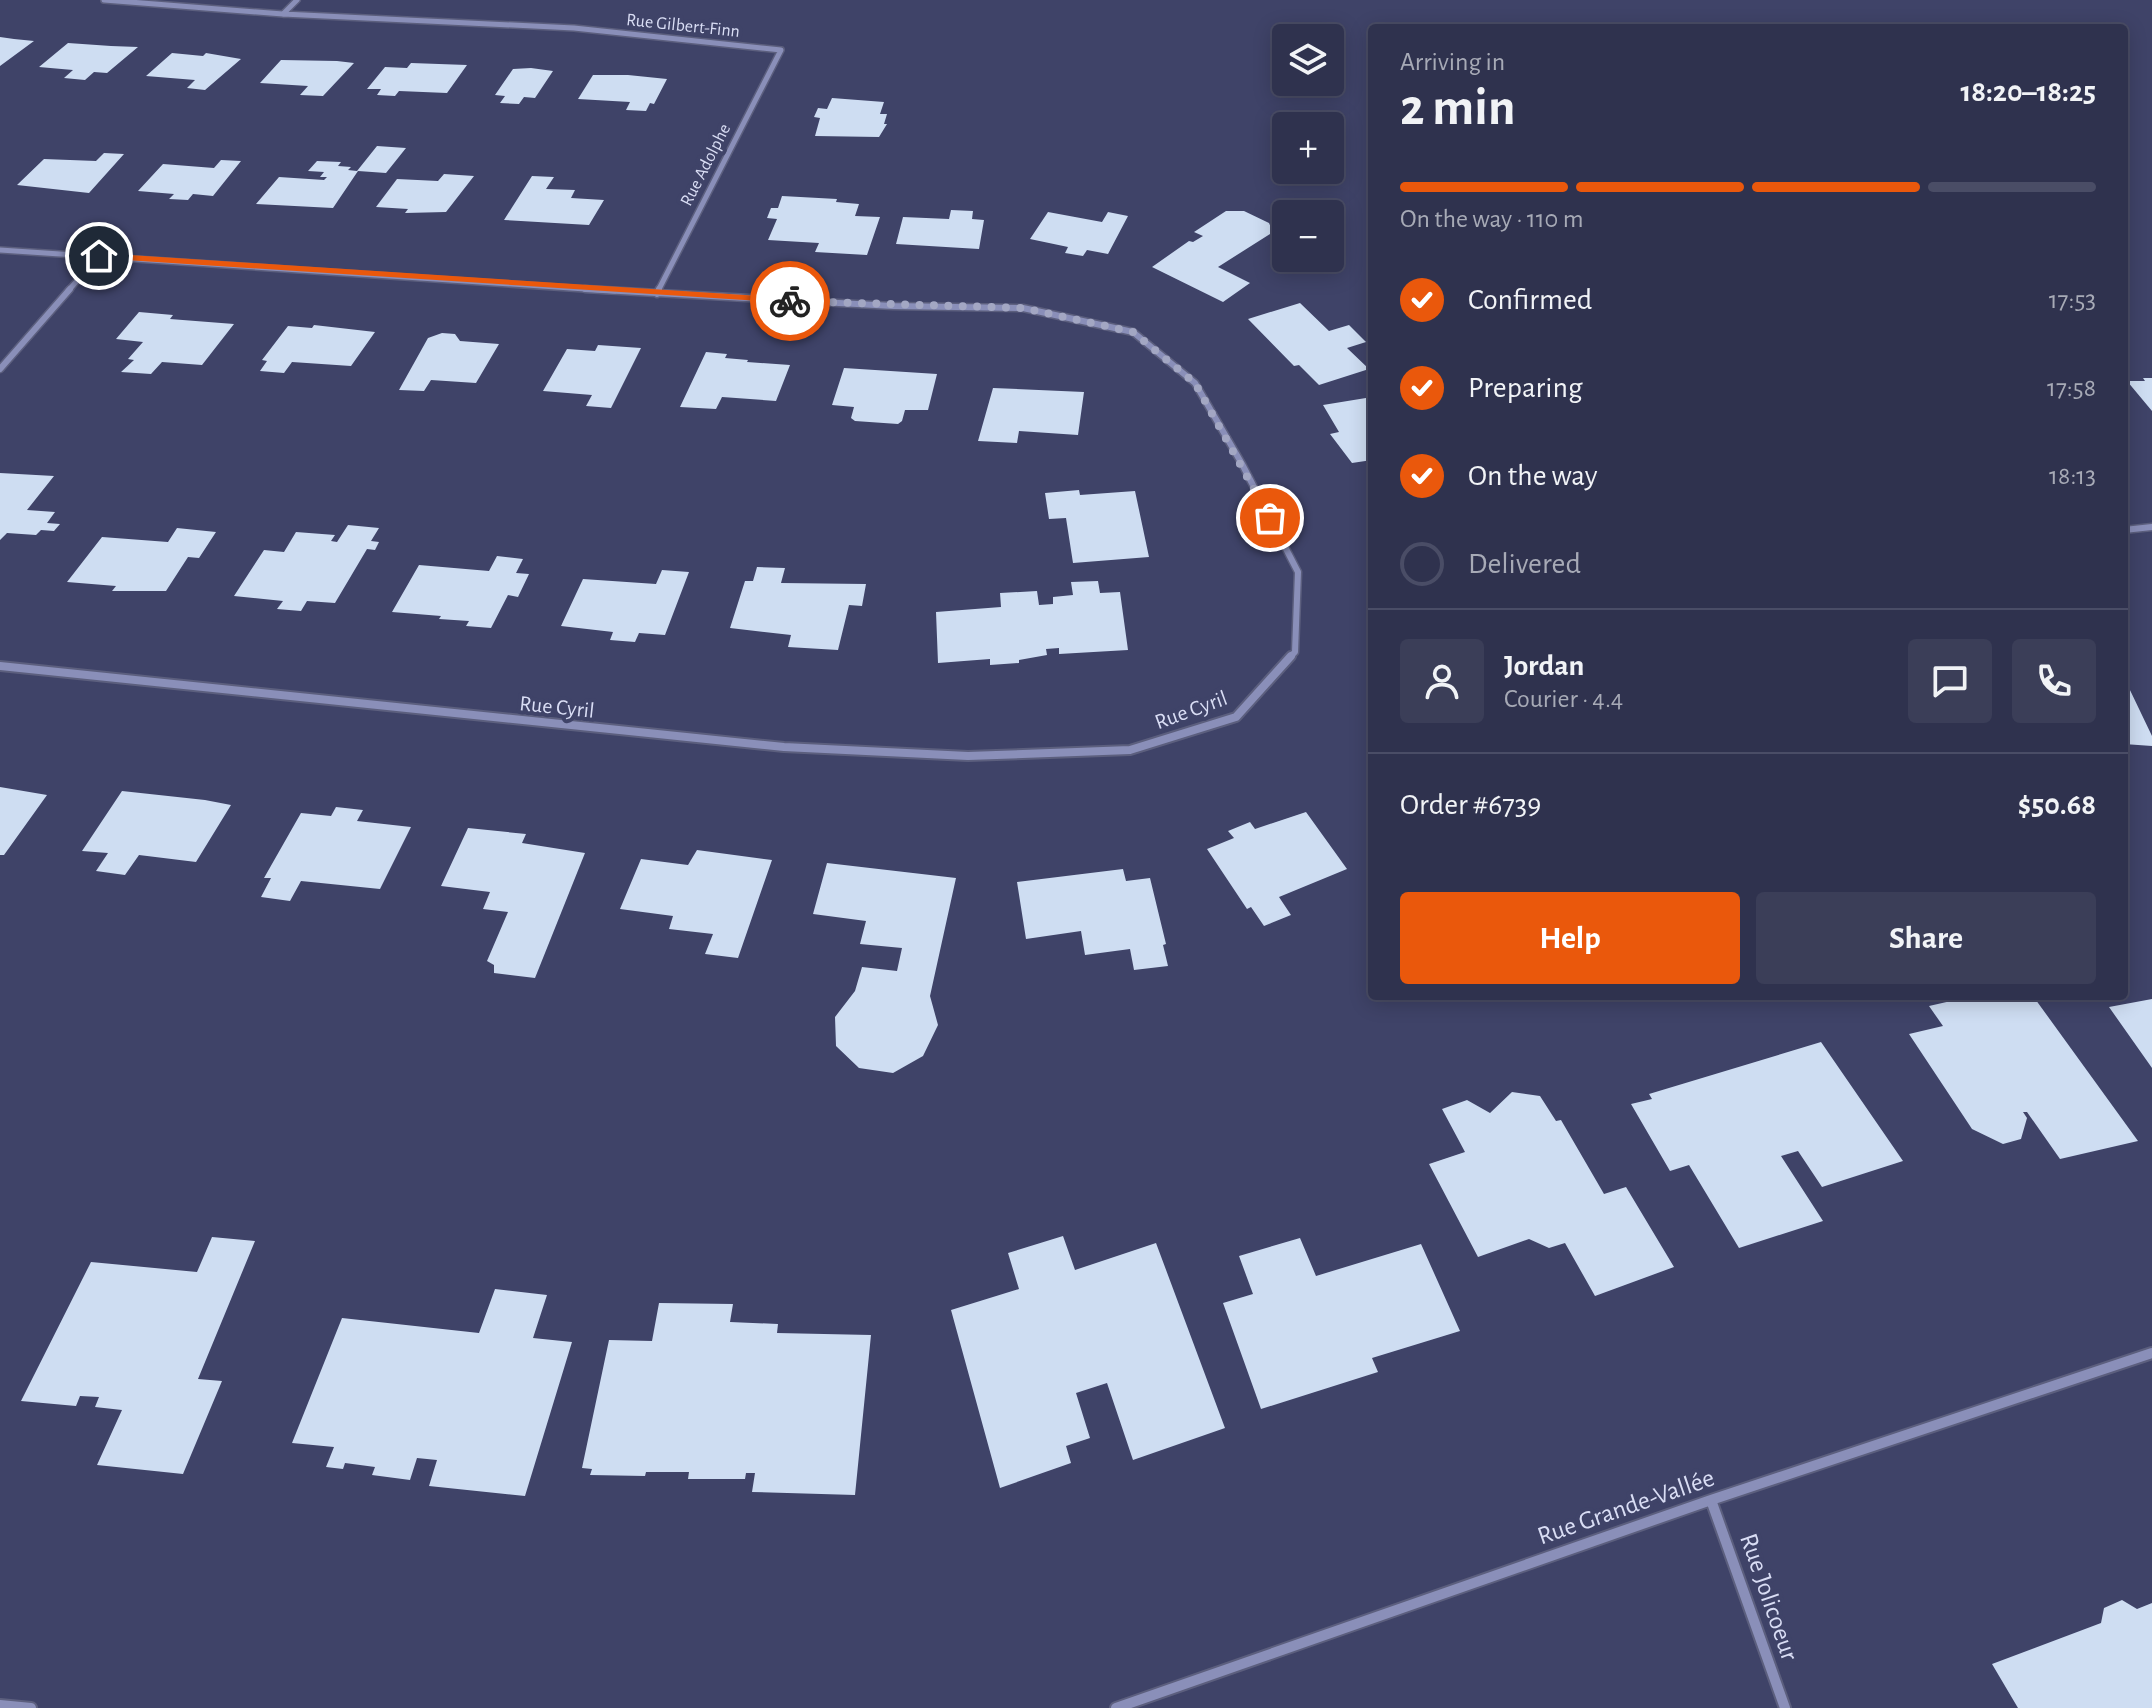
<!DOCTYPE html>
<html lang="en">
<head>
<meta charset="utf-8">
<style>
	body { margin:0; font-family:"Alegreya Sans",sans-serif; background:#3b3e58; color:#f1f3f6; height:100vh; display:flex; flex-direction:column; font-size:30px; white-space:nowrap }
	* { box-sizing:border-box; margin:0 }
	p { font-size:26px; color:#a7aab6 }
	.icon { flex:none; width:44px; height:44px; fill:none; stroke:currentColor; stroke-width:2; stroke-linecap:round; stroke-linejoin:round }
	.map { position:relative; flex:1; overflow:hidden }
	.panel { position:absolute; left:1368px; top:24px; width:760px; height:976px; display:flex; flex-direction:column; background:#2f324e; border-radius:8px; box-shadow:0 4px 20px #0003,0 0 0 2px #4a4d66 }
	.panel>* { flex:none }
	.controls { position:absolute; left:1272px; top:24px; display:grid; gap:16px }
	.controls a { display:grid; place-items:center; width:72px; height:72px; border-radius:8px; background:#2f324e; box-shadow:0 4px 20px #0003,0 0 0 2px #4a4d66; font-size:40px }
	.pin { position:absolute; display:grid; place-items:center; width:68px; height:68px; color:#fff; margin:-34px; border:4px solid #fff; border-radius:50%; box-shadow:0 2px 8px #0007 }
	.courier { position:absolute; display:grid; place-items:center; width:80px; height:80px; margin:-40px; border:6px solid #ea580c; border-radius:50%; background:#fff; color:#222; box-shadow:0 2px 10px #0007 }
	.summary em { font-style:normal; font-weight:600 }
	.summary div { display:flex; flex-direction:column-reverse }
	.summary { display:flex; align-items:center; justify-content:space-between; height:136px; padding:0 32px }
	h1 { font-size:52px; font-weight:600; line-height:60px }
	.bar { display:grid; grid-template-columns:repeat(4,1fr); gap:12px 8px; align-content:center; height:96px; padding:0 32px }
	.bar i { height:10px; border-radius:6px; background:#4a4d66 }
	.bar .current { background:#ea580c }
	.bar p { grid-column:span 4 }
	.line { display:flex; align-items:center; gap:20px; padding:0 32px; border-top:2px solid #4a4d66 }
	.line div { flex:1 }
	.round { display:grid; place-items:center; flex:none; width:84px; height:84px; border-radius:8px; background:#3b3e58 }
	ol { padding:0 32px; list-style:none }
	li { display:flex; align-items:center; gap:24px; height:88px }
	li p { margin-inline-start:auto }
	li .icon { padding:8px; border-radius:50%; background:#ea580c; color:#fff; stroke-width:4 }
	li:last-child { color:#a7aab6 }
	li i { width:44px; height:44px; border:4px solid #4a4d66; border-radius:50% }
	.button { display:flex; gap:16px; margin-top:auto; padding:16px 32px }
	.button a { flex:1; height:92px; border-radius:8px; background:#ea580c; color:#fff; font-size:32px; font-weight:600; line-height:92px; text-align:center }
	.button a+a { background:#3b3e58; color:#f1f3f6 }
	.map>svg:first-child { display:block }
	.building { fill:#ceddf2 }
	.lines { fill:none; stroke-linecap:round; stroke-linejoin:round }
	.minor-far3-casing { stroke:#5c5f7e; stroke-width:8 }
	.minor-far2-casing { stroke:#5c5f7e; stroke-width:9 }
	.minor-far1-casing { stroke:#5c5f7e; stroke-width:12 }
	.minor-casing { stroke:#5c5f7e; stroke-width:14 }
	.minor-far3 { stroke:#8a8fb9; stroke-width:5 }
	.minor-far2 { stroke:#8a8fb9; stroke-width:6 }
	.minor-far1 { stroke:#8a8fb9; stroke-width:8 }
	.minor { stroke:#8a8fb9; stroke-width:10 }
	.route { fill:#ea580c }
	.done { stroke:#a3a7c3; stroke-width:8; stroke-dasharray:0 14.4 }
	.labels { text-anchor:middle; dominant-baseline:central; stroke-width:8; stroke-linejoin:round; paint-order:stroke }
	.far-street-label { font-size:18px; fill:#d9ddf4; stroke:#3f4368 }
	.street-label { font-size:22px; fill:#d9ddf4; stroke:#3f4368 }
	.near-street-label { font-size:26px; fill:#d9ddf4; stroke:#3f4368 }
</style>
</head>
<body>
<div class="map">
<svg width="2152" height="1708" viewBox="0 0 2152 1708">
	<rect width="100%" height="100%" fill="#3f4368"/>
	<!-- building -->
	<path class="building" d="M 0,37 L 14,39 L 34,41 L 0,66 Z
		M 68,43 L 111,46 L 138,47 L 107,73 L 94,72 L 85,80 L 64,78 L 73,70 L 39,67 Z
		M 172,53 L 203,56 L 206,53 L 241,59 L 205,90 L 187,88 L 195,80 L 146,76 Z
		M 281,60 L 337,61 L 354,63 L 323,96 L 300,95 L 308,86 L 260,83 Z
		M 411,63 L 467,65 L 447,93 L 399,91 L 395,96 L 377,95 L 381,89 L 367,89 L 385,67 L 407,68 Z
		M 531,68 L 553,71 L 535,98 L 524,97 L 519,104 L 500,103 L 505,96 L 495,95 L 513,69 Z
		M 593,75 L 628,75 L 667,79 L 654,104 L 650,103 L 646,111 L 626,110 L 630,102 L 578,99 Z
		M 832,98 L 884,102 L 880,114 L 887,114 L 884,124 L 887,124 L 879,137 L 815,136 L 820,118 L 814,117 L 818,108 L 827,109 Z
		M 377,146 L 406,148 L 386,173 L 358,171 L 333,208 L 256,204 L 279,177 L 324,180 L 327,177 L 320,177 L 324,172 L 308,171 L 317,161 L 341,162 L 338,166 L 351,167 L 348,170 L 357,171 Z
		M 104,153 L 124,154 L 89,193 L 17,185 L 44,159 L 96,161 Z
		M 221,160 L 241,161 L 213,196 L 193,194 L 188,200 L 169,199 L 174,194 L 138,191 L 163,164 L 214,168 Z
		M 444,174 L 474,176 L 446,212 L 405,213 L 408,209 L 376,207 L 397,179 L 438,181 Z
		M 532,176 L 554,177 L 546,189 L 575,190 L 571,198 L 604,200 L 589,225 L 504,220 Z
		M 782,196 L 837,199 L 836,202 L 859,204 L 855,216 L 880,217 L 867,255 L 815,252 L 819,243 L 768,240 L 777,219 L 767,218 L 771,208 L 778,208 Z
		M 951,210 L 973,211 L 972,219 L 984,220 L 979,249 L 896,244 L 903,217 L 949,219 Z
		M 1226,211 L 1244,211 L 1269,223 L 1273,232 L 1218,267 L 1250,283 L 1223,302 L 1152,267 L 1189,241 L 1193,242 L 1203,236 L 1194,232 Z
		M 1048,212 L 1102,222 L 1108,212 L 1128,216 L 1108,254 L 1087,250 L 1083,256 L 1065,253 L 1068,247 L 1030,239 Z
		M 1300,303 L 1329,331 L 1349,325 L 1366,342 L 1347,348 L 1369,369 L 1319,385 L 1299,365 L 1294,366 L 1248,319 Z
		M 139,312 L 173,315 L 170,319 L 234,324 L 202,365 L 162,362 L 151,374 L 121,372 L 134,360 L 128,359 L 143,342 L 116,339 Z
		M 314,325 L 375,332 L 351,366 L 292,362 L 284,373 L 260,371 L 267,361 L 262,360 L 288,326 L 312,328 Z
		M 442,333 L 455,334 L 460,341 L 499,344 L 476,383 L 431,380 L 424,391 L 399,390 L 428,338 Z
		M 598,345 L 641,348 L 611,408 L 586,406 L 592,395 L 543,391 L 567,349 L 595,351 Z
		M 706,352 L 727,354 L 725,358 L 748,360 L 747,362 L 790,365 L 776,401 L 722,397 L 716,409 L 680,407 Z
		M 844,368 L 937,374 L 928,410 L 905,410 L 902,421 L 898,424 L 855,421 L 851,418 L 854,407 L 832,405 Z
		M 2143,378 L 2152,378 L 2152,411 L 2127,381 L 2145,381 Z
		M 993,388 L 1084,392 L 1078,435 L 1019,431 L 1017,443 L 978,441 Z
		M 1372,397 L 1372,460 L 1352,463 L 1330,434 L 1339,432 L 1323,405 Z
		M 0,473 L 54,476 L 27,510 L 55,512 L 47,523 L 60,524 L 54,531 L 41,530 L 36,535 L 7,533 L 0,540 Z
		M 1079,490 L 1080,495 L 1135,491 L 1149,557 L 1073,563 L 1066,518 L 1049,519 L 1045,493 Z
		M 348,525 L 379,528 L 371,541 L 379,542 L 375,550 L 367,549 L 335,603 L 307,601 L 301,611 L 277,609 L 283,601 L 234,596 L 264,550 L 284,552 L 296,532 L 335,535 L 331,541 L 337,542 Z
		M 177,528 L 216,532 L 199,558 L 188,557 L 166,591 L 112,591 L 116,586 L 67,582 L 102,537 L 168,542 Z
		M 497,556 L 523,559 L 516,573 L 529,574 L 518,597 L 508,595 L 491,628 L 466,626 L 469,621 L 439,619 L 441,616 L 392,612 L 419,565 L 489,571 Z
		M 757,567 L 785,568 L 781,583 L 866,584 L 862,606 L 849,605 L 838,650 L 788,647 L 791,635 L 730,628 L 745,581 L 753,581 Z
		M 662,570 L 689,572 L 665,635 L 639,633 L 635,642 L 610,640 L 613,632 L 561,626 L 583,579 L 656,584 Z
		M 1098,581 L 1100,593 L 1120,592 L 1128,650 L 1059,654 L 1059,648 L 1046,649 L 1047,655 L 1019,660 L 1019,663 L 990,665 L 990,659 L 938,663 L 936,612 L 1001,607 L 1000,593 L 1037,591 L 1039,605 L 1053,604 L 1053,597 L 1073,595 L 1071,582 Z
		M 2124,687 L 2129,688 L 2152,736 L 2152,746 L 2124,744 Z
		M 0,787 L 47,795 L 4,855 L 0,855 Z
		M 122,791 L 205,800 L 231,805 L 196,862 L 139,855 L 125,875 L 96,871 L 108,853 L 82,851 Z
		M 336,807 L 363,810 L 357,821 L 411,827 L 380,889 L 301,881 L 290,901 L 261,897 L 271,878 L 264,878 L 301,813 L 331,816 Z
		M 1306,812 L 1347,869 L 1279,897 L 1291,915 L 1264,926 L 1251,907 L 1247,909 L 1207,849 L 1234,838 L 1228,831 L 1250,822 L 1255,829 Z
		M 468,828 L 526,834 L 522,843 L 585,853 L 535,978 L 494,973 L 494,965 L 487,961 L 508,912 L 483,909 L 490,892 L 441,886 Z
		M 697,850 L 772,860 L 738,958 L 705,954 L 713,934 L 669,929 L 673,916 L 620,909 L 641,859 L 688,865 Z
		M 827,863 L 956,878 L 930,996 L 938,1025 L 923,1056 L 893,1073 L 859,1068 L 836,1046 L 835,1017 L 855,991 L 862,967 L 897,971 L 902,948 L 860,944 L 866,921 L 813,914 Z
		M 1123,869 L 1126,881 L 1150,878 L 1166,944 L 1163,945 L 1168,966 L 1134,970 L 1130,949 L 1085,955 L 1081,931 L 1026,939 L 1017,882 Z
		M 1973,996 L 2033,996 L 2138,1141 L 2060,1159 L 2027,1112 L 2023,1112 L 2027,1118 L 2021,1139 L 2003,1144 L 1972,1129 L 1909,1034 L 1943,1026 L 1929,1006 Z
		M 2152,999 L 2152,1068 L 2109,1007 Z
		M 1821,1042 L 1903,1161 L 1822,1187 L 1798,1151 L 1781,1156 L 1823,1221 L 1739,1248 L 1689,1165 L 1670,1171 L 1631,1104 L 1652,1099 L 1649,1094 Z
		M 1512,1092 L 1540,1096 L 1556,1121 L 1561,1120 L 1604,1194 L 1626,1187 L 1674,1267 L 1595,1296 L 1565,1243 L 1549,1248 L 1529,1239 L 1478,1257 L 1429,1164 L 1465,1152 L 1442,1109 L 1467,1100 L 1490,1113 Z
		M 1063,1236 L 1075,1270 L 1156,1243 L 1225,1428 L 1133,1460 L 1107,1383 L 1076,1393 L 1090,1438 L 1066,1446 L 1071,1463 L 1000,1488 L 951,1310 L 1019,1289 L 1008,1253 Z
		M 212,1237 L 255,1241 L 198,1379 L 222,1381 L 183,1474 L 97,1465 L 122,1410 L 95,1407 L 99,1397 L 80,1396 L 76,1406 L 21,1401 L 91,1262 L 197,1272 Z
		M 1300,1238 L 1316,1276 L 1421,1244 L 1460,1331 L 1372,1358 L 1378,1372 L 1261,1409 L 1223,1303 L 1253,1294 L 1239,1256 Z
		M 495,1289 L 547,1295 L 533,1338 L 572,1342 L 525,1496 L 429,1486 L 437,1460 L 417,1458 L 410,1480 L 372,1475 L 375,1467 L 345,1463 L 343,1469 L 326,1467 L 334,1447 L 292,1443 L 342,1318 L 479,1333 Z
		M 659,1303 L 733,1304 L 730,1322 L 778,1324 L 777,1333 L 871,1335 L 855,1495 L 752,1492 L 755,1473 L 746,1473 L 745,1479 L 688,1479 L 689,1472 L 646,1472 L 645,1476 L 590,1475 L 592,1469 L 582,1468 L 609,1340 L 652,1341 Z
		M 2122,1600 L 2137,1609 L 2152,1603 L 2152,1708 L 2018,1708 L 1992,1664 L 2101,1623 L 2104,1608 Z"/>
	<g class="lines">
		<!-- minor-far3 casing -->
		<g class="minor-far3-casing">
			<path id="minor-far3" d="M 104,0 L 283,14 L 574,28 L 781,50 L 658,291
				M 283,14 L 297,0
				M 0,250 L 615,291
				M 68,291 L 99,256"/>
		</g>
		<!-- minor-far2 casing -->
		<g class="minor-far2-casing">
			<path id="minor-far2" d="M 585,289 L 893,306 L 1023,308 L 1133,332 L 1195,383 L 1242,464 L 1298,572 L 1295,652 L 1289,658
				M 657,294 L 659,289
				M 0,369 L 70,289
				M 2124,530 L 2152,527"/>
		</g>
		<!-- minor-far1 casing -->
		<g class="minor-far1-casing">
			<path id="minor-far1" d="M 0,666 L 784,747 L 968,756 L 1130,750 L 1236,717 L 1291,656"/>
		</g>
		<!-- minor casing -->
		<g class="minor-casing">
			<path id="minor" d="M 1711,1500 L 1785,1708
				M 0,1705 L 31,1708
				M 1116,1708 L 1711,1500 L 2152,1353"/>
		</g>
		<!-- minor-far3 -->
		<use href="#minor-far3" class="minor-far3"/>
		<!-- minor-far2 -->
		<use href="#minor-far2" class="minor-far2"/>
		<!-- minor-far1 -->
		<use href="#minor-far1" class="minor-far1"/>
		<!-- minor -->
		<use href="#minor" class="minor"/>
	</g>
	<!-- route -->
	<path class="route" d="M 99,253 L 790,298 L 794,301 L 790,303 L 95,258 Z"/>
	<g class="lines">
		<!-- done -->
		<path class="done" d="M 790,301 L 1023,308 L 1133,332 L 1195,383 L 1270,518"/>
	</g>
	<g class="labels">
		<!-- far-street labels -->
		<g class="far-street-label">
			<text transform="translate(683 26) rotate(6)">Rue Gilbert-Finn</text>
			<text transform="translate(706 165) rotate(-63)">Rue Adolphe</text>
		</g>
		<!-- street labels -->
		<g class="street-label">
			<text transform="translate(557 707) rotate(6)">Rue Cyril</text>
			<text transform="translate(1191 710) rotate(-20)">Rue Cyril</text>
		</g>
		<!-- near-street labels -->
		<g class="near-street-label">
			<text transform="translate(1626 1507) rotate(-19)">Rue Grande-Vallée</text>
			<text transform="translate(1769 1597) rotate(71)">Rue Jolicoeur</text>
		</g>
	</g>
</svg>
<div class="controls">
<a><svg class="icon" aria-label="layers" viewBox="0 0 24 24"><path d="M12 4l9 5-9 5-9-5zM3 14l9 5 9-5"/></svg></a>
<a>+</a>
<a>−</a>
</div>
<div class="pin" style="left:1270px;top:518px;background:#ea580c"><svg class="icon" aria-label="bag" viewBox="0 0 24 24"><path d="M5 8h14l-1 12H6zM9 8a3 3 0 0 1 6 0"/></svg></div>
<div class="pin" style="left:99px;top:256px;background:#1f2937"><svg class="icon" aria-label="home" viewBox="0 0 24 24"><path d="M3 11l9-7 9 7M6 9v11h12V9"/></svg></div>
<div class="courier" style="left:790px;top:301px"><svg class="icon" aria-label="bike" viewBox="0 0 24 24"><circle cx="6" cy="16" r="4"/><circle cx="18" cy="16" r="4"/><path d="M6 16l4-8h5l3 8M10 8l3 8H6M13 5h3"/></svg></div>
<section class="panel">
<div class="summary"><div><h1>2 min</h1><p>Arriving in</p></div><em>18:20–18:25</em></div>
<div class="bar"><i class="current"></i><i class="current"></i><i class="current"></i><i></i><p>On the way · 110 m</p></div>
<ol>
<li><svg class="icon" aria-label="check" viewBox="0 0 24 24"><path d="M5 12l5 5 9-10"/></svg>Confirmed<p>17:53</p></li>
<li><svg class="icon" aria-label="check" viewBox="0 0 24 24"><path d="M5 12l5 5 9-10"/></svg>Preparing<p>17:58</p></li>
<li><svg class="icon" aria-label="check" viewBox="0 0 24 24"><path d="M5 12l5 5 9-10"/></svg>On the way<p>18:13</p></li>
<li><i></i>Delivered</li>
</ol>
<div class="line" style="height:144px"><a class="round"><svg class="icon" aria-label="person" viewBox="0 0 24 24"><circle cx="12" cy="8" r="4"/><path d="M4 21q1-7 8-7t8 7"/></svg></a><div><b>Jordan</b><p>Courier · 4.4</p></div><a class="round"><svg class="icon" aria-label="chat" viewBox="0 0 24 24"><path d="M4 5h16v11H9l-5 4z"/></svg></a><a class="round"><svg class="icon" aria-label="phone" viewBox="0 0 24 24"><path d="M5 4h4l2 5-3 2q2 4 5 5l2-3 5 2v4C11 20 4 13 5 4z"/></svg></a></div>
<div class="line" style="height:104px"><div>Order #6739</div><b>$50.68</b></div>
<div class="button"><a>Help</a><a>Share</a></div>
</section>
</div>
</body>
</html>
